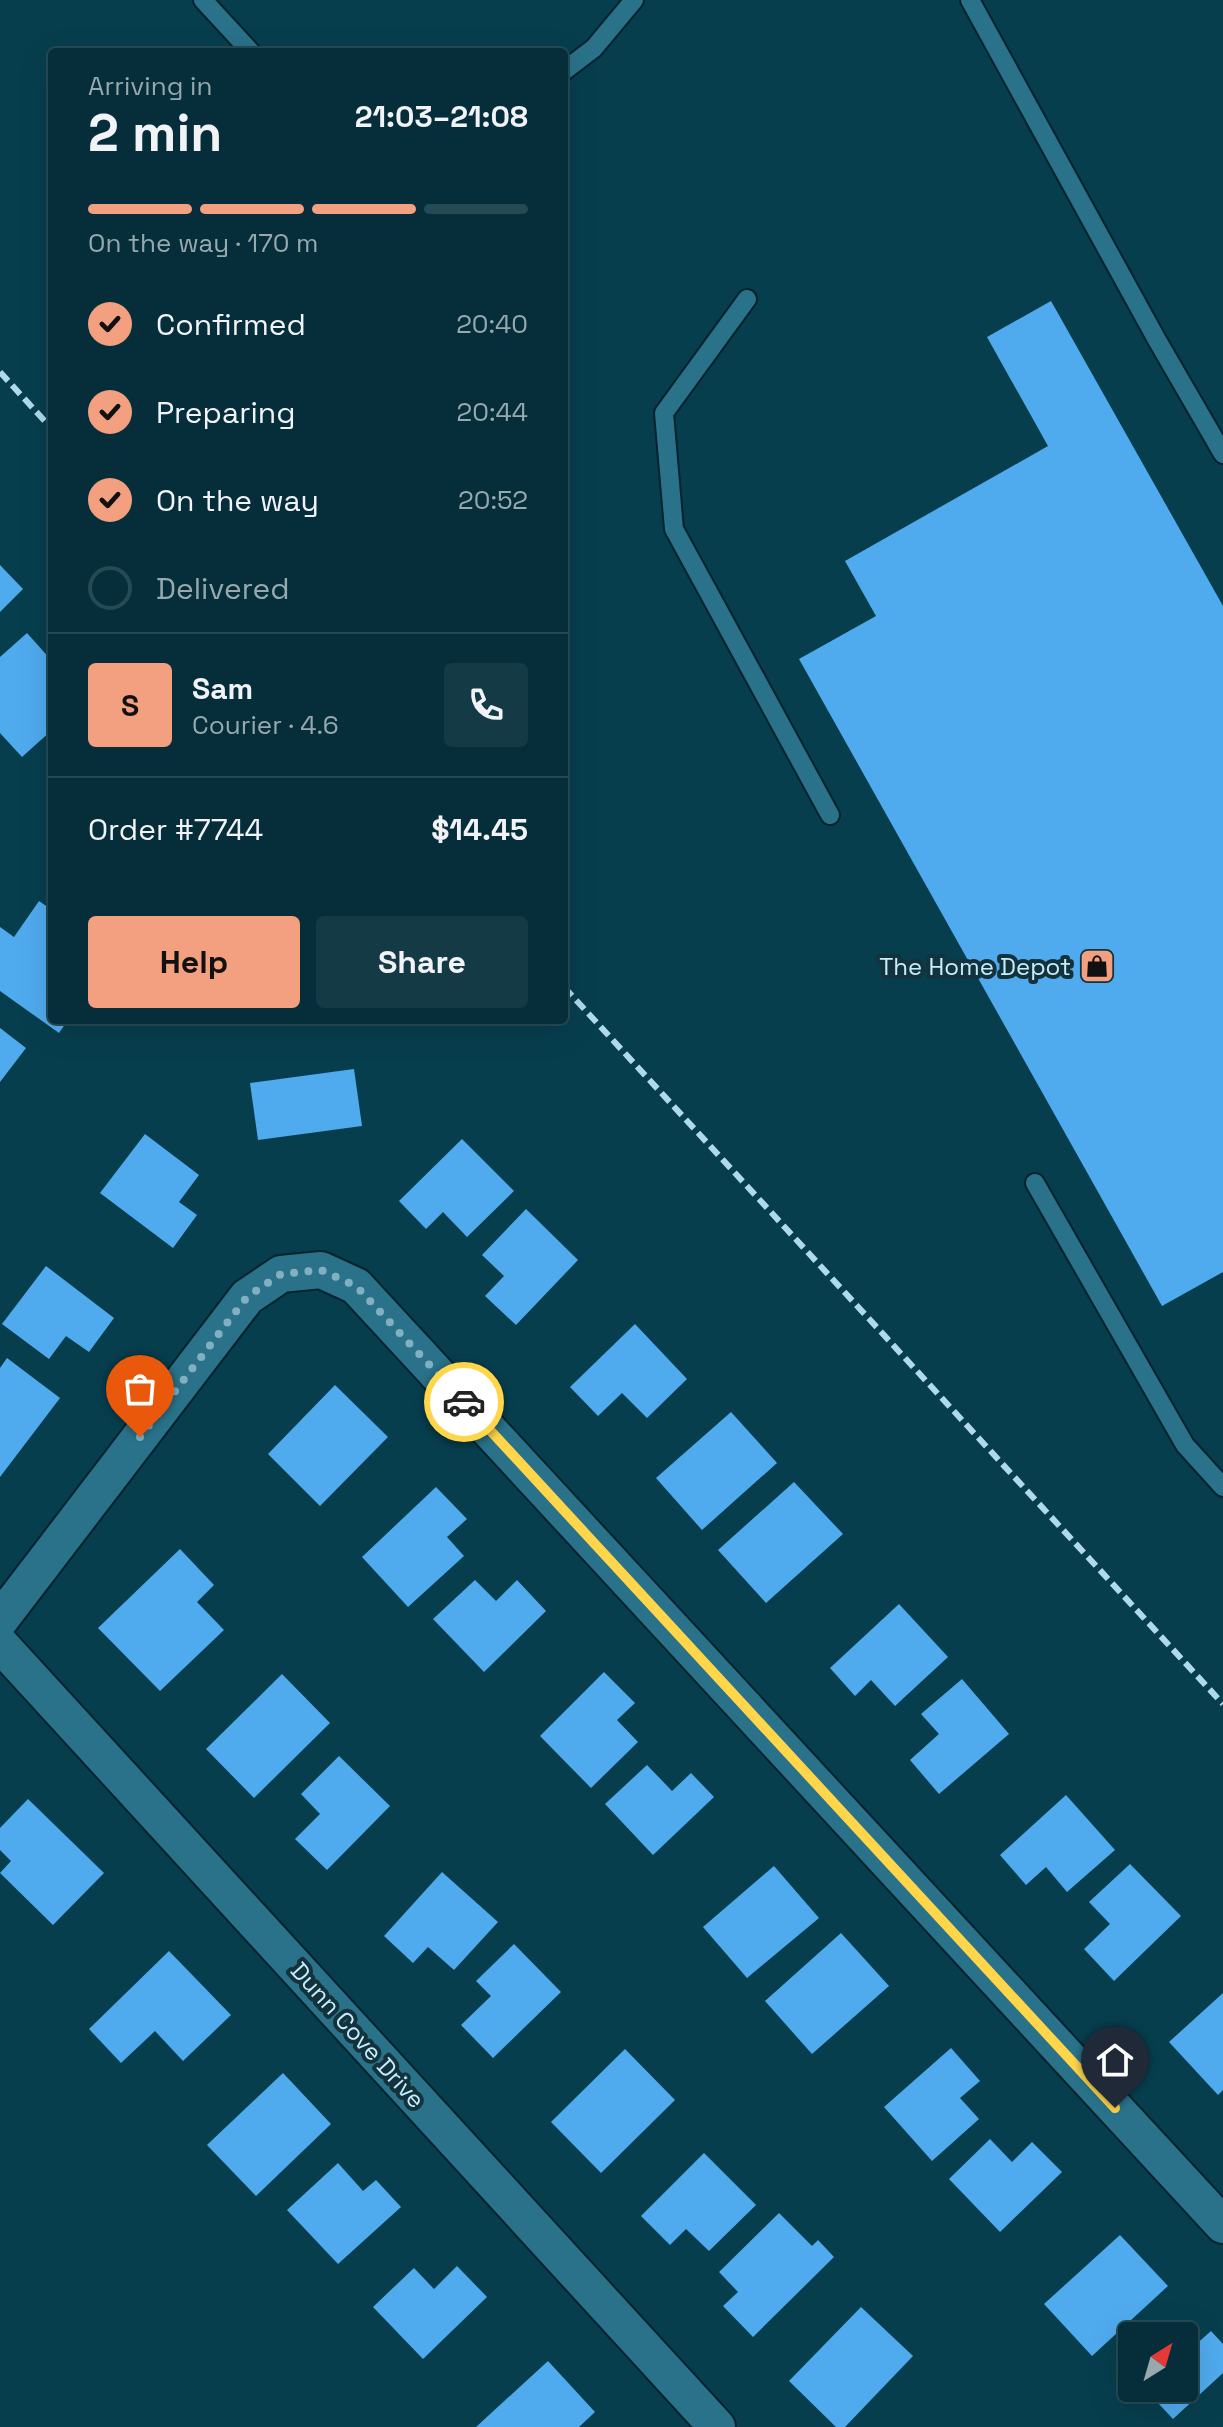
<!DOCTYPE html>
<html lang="en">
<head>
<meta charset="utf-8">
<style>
	body { margin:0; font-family:"Space Grotesk",sans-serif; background:#133a45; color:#f1f3f6; height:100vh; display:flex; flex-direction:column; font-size:30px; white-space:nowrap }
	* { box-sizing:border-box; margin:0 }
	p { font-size:26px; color:#97a8af }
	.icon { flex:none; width:44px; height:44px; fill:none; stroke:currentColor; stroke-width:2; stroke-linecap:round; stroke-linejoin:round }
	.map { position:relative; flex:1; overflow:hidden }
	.sheet { position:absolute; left:48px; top:48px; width:520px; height:976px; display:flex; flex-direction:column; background:#052e3a; border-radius:8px; box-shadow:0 8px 32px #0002,0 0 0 2px #264a54 }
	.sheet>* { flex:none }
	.needle { width:52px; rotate:37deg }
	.buttons { position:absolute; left:1118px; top:2322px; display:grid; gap:16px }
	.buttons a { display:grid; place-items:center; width:80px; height:80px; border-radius:8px; background:#052e3a; box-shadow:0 8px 32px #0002,0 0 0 2px #264a54; font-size:40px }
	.pin { position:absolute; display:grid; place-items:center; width:68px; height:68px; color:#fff; margin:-82px -34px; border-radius:50% 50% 50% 0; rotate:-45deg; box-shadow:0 0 8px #0007 }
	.pin .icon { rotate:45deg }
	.courier { position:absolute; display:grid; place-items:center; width:80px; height:80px; margin:-40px; border:6px solid #ffd54a; border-radius:50%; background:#fff; color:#222; box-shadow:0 2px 10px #0007 }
	.overview em { font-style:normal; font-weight:800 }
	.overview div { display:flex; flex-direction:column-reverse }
	.overview { display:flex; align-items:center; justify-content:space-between; height:136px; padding:0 40px }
	h1 { font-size:52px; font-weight:800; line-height:60px }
	.bar { display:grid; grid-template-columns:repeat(4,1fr); gap:12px 8px; align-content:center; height:96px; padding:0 40px }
	.bar i { height:10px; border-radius:6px; background:#264a54 }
	.bar .current { background:#f2a07f }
	.bar p { grid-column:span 4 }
	.line { display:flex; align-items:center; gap:20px; padding:0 40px; border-top:2px solid #264a54 }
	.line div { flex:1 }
	.round { display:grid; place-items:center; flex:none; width:84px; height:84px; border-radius:8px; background:#133a45 }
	ol { padding:0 40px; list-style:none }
	li { display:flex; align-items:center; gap:24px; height:88px }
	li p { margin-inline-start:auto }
	li .icon { padding:8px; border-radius:50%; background:#f2a07f; color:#111; stroke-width:4 }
	li:last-child { color:#97a8af }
	li i { width:44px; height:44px; border:4px solid #264a54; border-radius:50% }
	.cta { display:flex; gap:16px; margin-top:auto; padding:16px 40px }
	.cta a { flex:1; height:92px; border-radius:8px; background:#f2a07f; color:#111; font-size:32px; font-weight:800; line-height:92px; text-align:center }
	.cta a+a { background:#133a45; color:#f1f3f6 }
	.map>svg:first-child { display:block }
	.building { fill:#50abee }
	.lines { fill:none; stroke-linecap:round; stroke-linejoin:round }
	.service-casing { stroke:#04232d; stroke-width:22 }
	.minor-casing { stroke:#04232d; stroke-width:40 }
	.service { stroke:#29728a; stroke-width:18 }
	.minor { stroke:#29728a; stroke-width:36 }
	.rail { stroke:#aedaeb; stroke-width:6; stroke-dasharray:12 6; stroke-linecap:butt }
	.done { stroke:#81b0c1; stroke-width:8; stroke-dasharray:0 14.4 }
	.route { stroke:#ffd54a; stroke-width:10 }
	.labels { text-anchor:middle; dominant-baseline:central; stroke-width:8; stroke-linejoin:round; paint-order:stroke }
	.poi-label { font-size:24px; fill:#c3eeff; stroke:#14323c; text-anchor:end }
	.street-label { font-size:24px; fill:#c3eeff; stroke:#14323c }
</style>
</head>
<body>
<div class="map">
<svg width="1223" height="2427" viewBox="0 0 1223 2427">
	<rect width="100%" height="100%" fill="#073e4e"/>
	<!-- building -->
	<path class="building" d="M 1051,301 L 1223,606 L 1223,1272 L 1162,1306 L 799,659 L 876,616 L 845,561 L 1048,446 L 987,337 Z
		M 0,565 L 23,589 L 0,612 Z
		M 27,633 L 52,661 L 52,730 L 22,757 L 0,733 L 0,657 Z
		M 39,901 L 52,910 L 52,1020 L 68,1020 L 59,1033 L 0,991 L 0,927 L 14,937 Z
		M 0,1028 L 26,1048 L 0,1082 Z
		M 354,1069 L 362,1126 L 258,1140 L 250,1083 Z
		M 145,1134 L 199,1175 L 179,1202 L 197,1215 L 173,1248 L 100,1193 Z
		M 462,1139 L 514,1191 L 467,1237 L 443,1212 L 426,1229 L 399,1201 Z
		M 526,1209 L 578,1260 L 516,1325 L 485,1296 L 504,1276 L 482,1255 Z
		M 46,1266 L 114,1318 L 89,1352 L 66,1336 L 49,1359 L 2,1324 Z
		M 635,1324 L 687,1379 L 647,1418 L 622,1393 L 598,1416 L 570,1387 Z
		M 7,1358 L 60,1398 L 0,1477 L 0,1368 Z
		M 335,1385 L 388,1437 L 320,1506 L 268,1454 Z
		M 731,1412 L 777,1463 L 702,1530 L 656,1478 Z
		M 794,1482 L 843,1534 L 766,1603 L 718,1550 Z
		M 436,1487 L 467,1519 L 447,1537 L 464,1556 L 408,1607 L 362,1557 Z
		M 180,1549 L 214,1585 L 197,1602 L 224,1630 L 160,1691 L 98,1628 Z
		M 475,1580 L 496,1601 L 517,1580 L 546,1611 L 484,1672 L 433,1619 Z
		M 899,1604 L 948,1657 L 895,1706 L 871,1680 L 855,1696 L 830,1668 Z
		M 604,1672 L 635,1703 L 617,1720 L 638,1742 L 591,1788 L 540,1736 Z
		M 282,1674 L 330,1723 L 254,1798 L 206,1749 Z
		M 962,1679 L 1009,1734 L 939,1794 L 910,1760 L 939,1734 L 921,1714 Z
		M 339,1756 L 390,1806 L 327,1870 L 295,1839 L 320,1814 L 301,1794 Z
		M 647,1765 L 672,1791 L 691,1773 L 714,1797 L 653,1855 L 605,1804 Z
		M 1066,1795 L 1115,1850 L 1067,1892 L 1046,1867 L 1026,1885 L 1000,1855 Z
		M 28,1799 L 104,1873 L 53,1925 L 0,1873 L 11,1861 L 0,1850 L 0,1828 Z
		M 1130,1864 L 1181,1916 L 1114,1981 L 1084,1949 L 1110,1924 L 1089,1902 Z
		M 774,1866 L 819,1918 L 747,1978 L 703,1927 Z
		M 442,1872 L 498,1922 L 454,1970 L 428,1947 L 413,1963 L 384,1936 Z
		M 841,1933 L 889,1986 L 812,2054 L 765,2001 Z
		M 514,1944 L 561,1992 L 493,2058 L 461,2025 L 491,1996 L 476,1981 Z
		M 169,1951 L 231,2015 L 183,2061 L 155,2031 L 121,2063 L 89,2029 Z
		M 1223,1993 L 1223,2090 L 1218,2095 L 1169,2042 Z
		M 951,2048 L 980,2081 L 960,2098 L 979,2119 L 932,2161 L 884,2107 Z
		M 625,2049 L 675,2100 L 601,2173 L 551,2122 Z
		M 283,2073 L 331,2124 L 256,2196 L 207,2145 Z
		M 990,2139 L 1012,2162 L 1032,2142 L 1062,2172 L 1000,2232 L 949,2179 Z
		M 704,2153 L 756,2205 L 709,2251 L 686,2229 L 670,2245 L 641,2216 Z
		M 338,2163 L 363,2191 L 376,2180 L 401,2207 L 338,2264 L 287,2210 Z
		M 779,2213 L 812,2246 L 818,2240 L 834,2257 L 753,2337 L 723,2306 L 738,2292 L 719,2272 Z
		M 1120,2235 L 1168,2286 L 1092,2356 L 1044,2304 Z
		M 457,2266 L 487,2297 L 423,2359 L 373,2307 L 414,2268 L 434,2289 Z
		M 861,2307 L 913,2356 L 845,2427 L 836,2427 L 789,2381 Z
		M 1170,2321 L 1183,2336 L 1154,2336 Z
		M 1211,2331 L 1223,2344 L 1223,2373 L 1173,2419 L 1144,2388 L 1184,2388 L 1184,2337 L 1193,2347 Z
		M 548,2361 L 595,2412 L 579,2427 L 476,2427 Z"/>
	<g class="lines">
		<!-- service casing -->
		<g class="service-casing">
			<path id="service" d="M 203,0 L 251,52
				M 970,0 L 1157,340 L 1223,454
				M 564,71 L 594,48 L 634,0
				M 747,299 L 664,413 L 674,529 L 830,815
				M 1035,1183 L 1185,1445 L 1223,1487"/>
		</g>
		<!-- minor casing -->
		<g class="minor-casing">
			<path id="minor" d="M 0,1620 L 247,1297 L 281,1274 L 321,1270 L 356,1286 L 1223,2225
				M 0,1644 L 717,2427"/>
		</g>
		<!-- service -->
		<use href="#service" class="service"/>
		<!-- minor -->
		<use href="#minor" class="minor"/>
		<!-- rail -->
		<path class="rail" d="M 0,372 L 52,429
			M 564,987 L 1223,1704"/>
	</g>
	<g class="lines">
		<!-- done -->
		<path class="done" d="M 140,1437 L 247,1297 L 281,1274 L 321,1270 L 356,1286 L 464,1402"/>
		<!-- route -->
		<path class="route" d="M 464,1402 L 1115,2108"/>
	</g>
	<!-- icons -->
	<defs>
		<g id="shop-square" transform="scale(1.8)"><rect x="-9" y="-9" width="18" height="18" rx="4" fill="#f2a07f" stroke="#14323c"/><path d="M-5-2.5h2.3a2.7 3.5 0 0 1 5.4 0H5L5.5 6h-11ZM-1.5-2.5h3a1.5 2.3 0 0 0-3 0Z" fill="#111"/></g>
	</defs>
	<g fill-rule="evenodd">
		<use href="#shop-square" x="1097" y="966"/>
	</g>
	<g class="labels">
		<!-- poi labels -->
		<g class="poi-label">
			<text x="1071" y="966">The Home Depot</text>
		</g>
		<!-- street labels -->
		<g class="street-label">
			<text transform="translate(358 2035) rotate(48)">Dunn Cove Drive</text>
		</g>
	</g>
</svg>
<div class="buttons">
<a><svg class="needle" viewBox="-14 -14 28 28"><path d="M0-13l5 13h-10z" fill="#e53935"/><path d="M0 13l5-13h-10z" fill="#97a8af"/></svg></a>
</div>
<div class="pin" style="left:140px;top:1437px;background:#ea580c"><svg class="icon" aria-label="bag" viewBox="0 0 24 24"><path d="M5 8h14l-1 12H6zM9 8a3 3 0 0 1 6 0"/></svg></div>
<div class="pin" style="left:1115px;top:2108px;background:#1f2937"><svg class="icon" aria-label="home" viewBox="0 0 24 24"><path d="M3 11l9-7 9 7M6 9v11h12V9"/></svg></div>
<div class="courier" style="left:464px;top:1402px"><svg class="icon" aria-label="car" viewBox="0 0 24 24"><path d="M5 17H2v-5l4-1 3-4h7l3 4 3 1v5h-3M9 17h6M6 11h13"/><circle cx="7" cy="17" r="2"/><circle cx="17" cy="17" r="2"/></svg></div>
<section class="sheet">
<div class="overview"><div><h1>2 min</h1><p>Arriving in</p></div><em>21:03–21:08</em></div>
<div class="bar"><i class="current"></i><i class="current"></i><i class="current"></i><i></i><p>On the way · 170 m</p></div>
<ol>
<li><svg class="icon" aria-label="check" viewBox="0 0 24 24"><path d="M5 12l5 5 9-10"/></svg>Confirmed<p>20:40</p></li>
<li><svg class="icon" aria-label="check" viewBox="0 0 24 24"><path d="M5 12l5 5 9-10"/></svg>Preparing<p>20:44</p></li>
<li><svg class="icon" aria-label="check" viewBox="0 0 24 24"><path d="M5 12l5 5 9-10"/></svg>On the way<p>20:52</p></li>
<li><i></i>Delivered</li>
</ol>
<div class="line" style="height:144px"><b class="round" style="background:#f2a07f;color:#111">S</b><div><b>Sam</b><p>Courier · 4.6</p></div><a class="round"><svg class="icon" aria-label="phone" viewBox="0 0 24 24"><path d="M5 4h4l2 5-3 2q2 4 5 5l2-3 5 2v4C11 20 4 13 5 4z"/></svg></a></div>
<div class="line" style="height:104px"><div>Order #7744</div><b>$14.45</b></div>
<div class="cta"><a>Help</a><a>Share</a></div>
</section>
</div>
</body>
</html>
